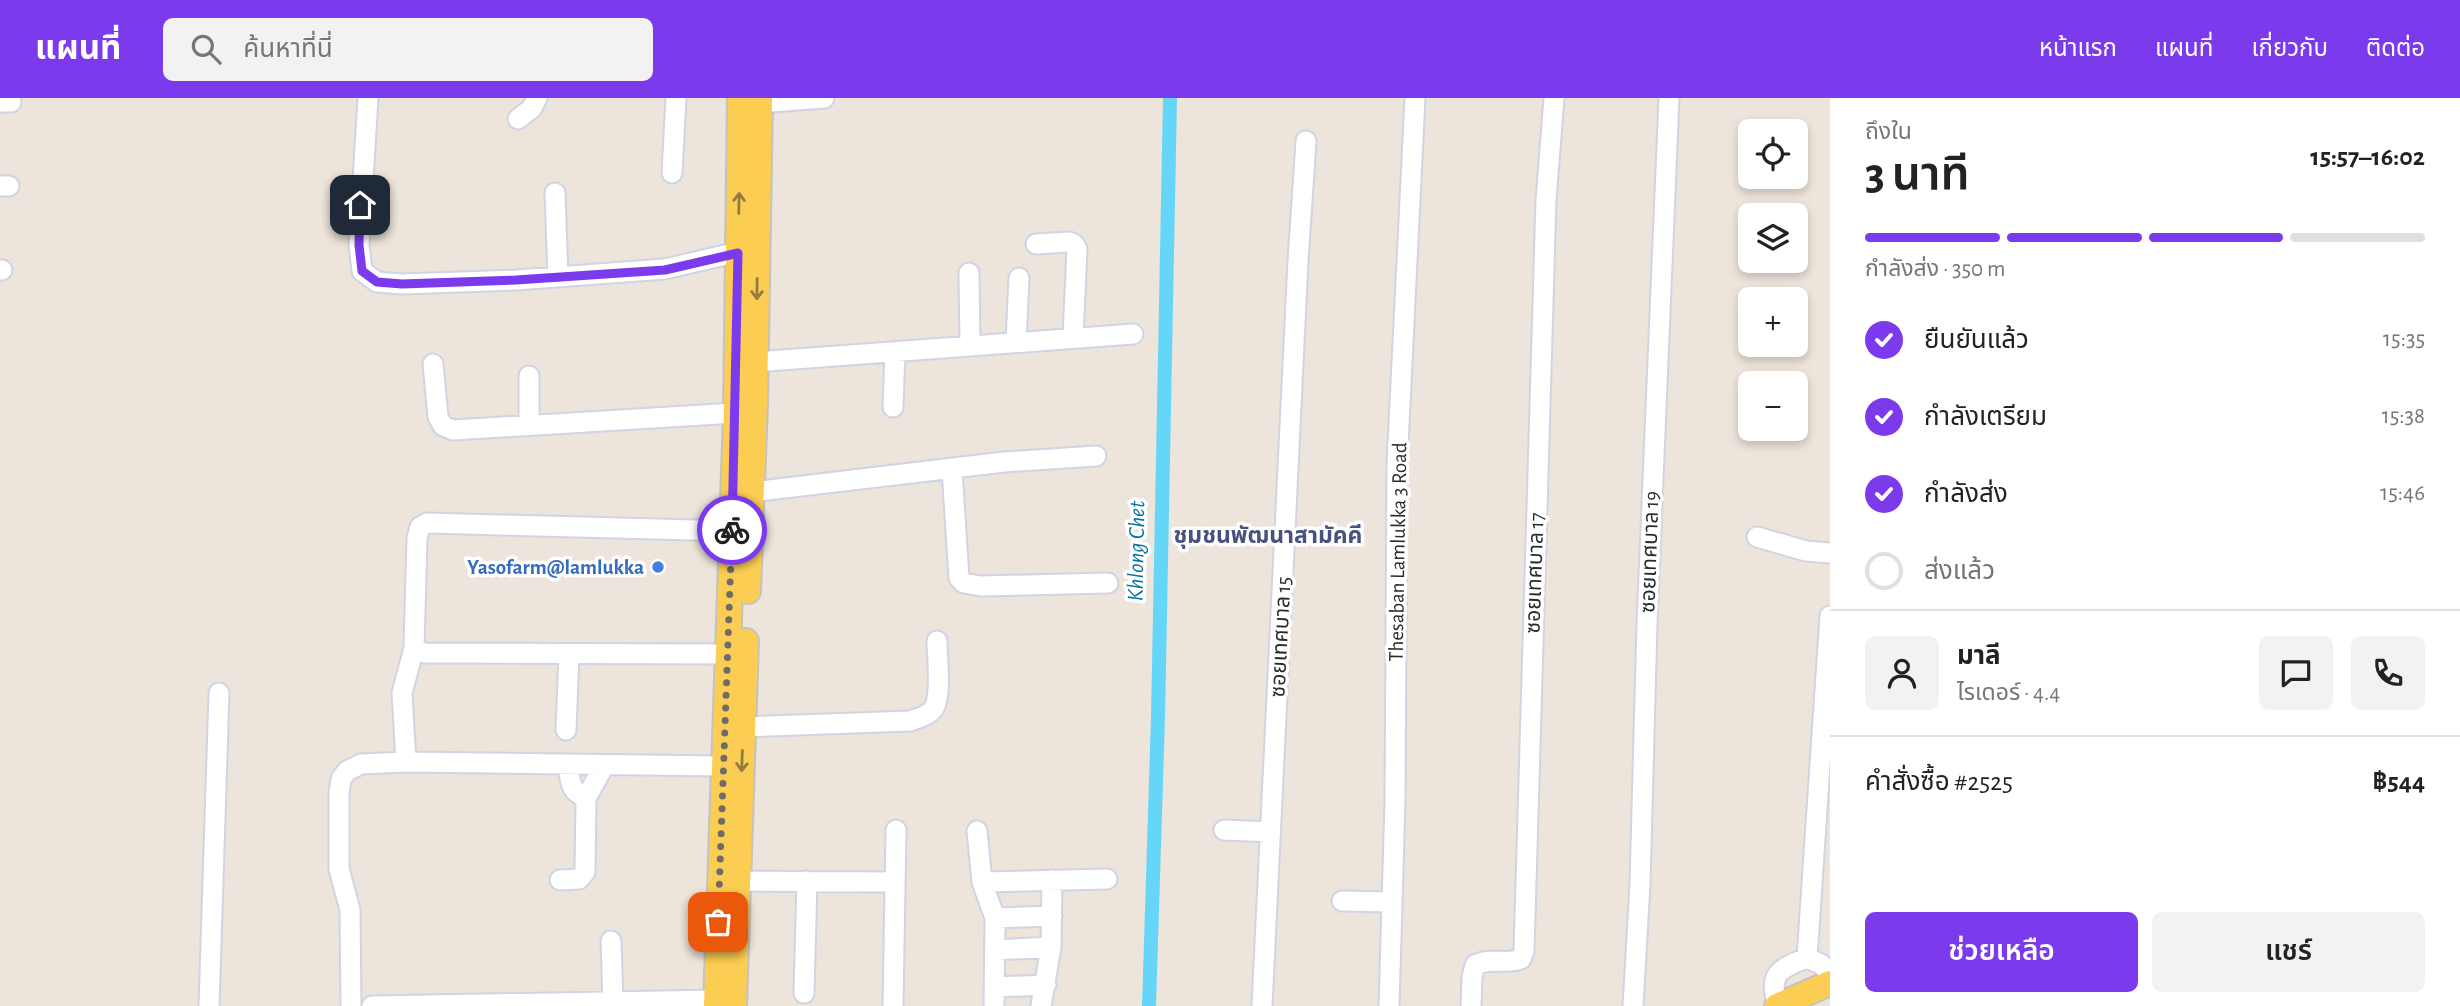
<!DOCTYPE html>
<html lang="th">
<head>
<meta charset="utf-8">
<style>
	body { margin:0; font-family:"Alegreya Sans","Noto Sans Thai",sans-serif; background:#f2f2f2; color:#222; height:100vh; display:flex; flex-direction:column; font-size:26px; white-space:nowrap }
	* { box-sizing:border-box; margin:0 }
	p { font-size:23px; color:#767676 }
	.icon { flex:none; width:38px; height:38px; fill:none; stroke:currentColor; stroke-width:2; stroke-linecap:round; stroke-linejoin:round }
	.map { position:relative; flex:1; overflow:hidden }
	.details { display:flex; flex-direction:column; background:#fff; width:630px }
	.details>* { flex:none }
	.fabs { position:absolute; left:1738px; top:21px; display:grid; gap:14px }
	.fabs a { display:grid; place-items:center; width:70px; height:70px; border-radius:10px; background:#fff; box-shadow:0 4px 10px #0003; font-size:35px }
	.pin { position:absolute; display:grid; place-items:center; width:60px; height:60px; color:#fff; margin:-30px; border-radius:14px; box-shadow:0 4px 10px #0006 }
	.courier { position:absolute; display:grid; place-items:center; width:70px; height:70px; margin:-35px; border:5px solid #7c3aed; border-radius:50%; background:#fff; color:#222; box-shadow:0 2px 9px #0007 }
	.head em { font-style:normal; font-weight:600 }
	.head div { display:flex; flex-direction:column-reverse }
	.head { display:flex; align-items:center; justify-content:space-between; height:119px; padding:0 35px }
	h1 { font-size:46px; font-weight:600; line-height:52px }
	.bar { display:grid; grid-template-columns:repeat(4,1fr); gap:10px 7px; align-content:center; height:84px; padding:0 35px }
	.bar i { height:9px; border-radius:5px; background:#e0e0e0 }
	.bar .on { background:#7c3aed }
	.bar p { grid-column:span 4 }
	.line { display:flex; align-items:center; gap:18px; padding:0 35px; border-top:2px solid #e0e0e0 }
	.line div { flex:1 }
	.round { display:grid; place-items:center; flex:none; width:74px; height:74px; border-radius:10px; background:#f2f2f2 }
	ol { padding:0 35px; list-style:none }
	li { display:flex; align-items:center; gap:21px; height:77px }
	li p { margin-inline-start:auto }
	li .icon { padding:7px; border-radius:50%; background:#7c3aed; color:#fff; stroke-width:4 }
	li:last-child { color:#767676 }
	li i { width:38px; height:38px; border:4px solid #e0e0e0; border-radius:50% }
	.action { display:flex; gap:14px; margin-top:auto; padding:14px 35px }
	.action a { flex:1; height:80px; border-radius:10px; background:#7c3aed; color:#fff; font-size:28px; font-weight:600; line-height:80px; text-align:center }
	.action a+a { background:#f2f2f2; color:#222 }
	header { display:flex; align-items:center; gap:42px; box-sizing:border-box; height:98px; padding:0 35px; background:#7c3aed; color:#fff }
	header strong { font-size:33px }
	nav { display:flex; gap:38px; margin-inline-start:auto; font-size:24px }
	.search { width:490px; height:63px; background:#f2f2f2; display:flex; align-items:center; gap:18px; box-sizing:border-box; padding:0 24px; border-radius:10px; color:#767676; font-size:26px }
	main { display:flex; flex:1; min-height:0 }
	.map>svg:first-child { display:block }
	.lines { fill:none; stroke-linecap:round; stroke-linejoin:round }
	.canal { stroke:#65d6f8; stroke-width:14 }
	.minor-casing { stroke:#d0d4e4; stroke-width:23 }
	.major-casing { stroke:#c3c3c3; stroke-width:28 }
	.minor { stroke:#fff; stroke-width:19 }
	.major { stroke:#fbcd52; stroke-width:24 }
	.oneway { stroke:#927c3e }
	.done { stroke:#6e6b68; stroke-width:7; stroke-dasharray:0 12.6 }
	.route { stroke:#7c3aed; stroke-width:9 }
	.shop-dot { fill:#3f7fe0; stroke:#fff; stroke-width:2.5 }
	.labels { text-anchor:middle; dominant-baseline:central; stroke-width:7; stroke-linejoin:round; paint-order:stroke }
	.street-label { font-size:21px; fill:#2a2a2a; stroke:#fff }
	.shop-label { font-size:21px; font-weight:bold; fill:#366cbe; stroke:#fff; text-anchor:end }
	.neighbourhood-label { font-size:23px; font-weight:bold; fill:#47537e; stroke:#fff }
	.water-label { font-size:23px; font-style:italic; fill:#0373a5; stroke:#fff }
</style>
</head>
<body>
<header>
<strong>แผนที่</strong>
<div class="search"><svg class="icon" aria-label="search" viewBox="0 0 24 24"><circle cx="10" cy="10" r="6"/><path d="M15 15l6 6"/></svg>ค้นหาที่นี่</div>
<nav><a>หน้าแรก</a><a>แผนที่</a><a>เกี่ยวกับ</a><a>ติดต่อ</a></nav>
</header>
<main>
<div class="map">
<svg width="1830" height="908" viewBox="0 0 1830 908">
	<rect width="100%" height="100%" fill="#ede4db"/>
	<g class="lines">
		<!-- canal -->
		<path class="canal" d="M 1149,908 L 1158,619 L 1170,0"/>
		<!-- minor casing -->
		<g class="minor-casing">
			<path id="minor" d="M 368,0 L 359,147 L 362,173 L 377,184 L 402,186 L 516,182 L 665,171 L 738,154
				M 0,4 L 11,4
				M 760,5 L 824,0
				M 518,21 L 532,10 L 537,0
				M 672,75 L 676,0
				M 0,88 L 9,88
				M 555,95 L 558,179
				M 1036,146 L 1069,144 L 1074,146 L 1077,151 L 1073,240
				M 0,172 L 2,172
				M 969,175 L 970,248
				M 1016,244 L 1019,180
				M 755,264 L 1133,236
				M 433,266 L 438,319 L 443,328 L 453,332 L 736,315
				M 529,278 L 529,327
				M 893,309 L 895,254
				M 952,371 L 959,480 L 964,485 L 981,488 L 1108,485
				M 751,394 L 1004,364 L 1096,358
				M 1757,439 L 1806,453 L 1830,455
				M 414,550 L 424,555 L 729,556
				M 743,629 L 910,623 C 918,620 929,618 934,610 C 942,596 937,559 937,543
				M 566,632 L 569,556
				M 406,664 L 402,595 L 414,550 L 417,440 L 420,429 L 427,425 L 732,433
				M 568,668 C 571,685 569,692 586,700
				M 1224,732 L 1271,734
				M 977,733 L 982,784 L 995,820 L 994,908
				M 560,782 L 579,781 L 585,774 L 586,700 L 604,668
				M 738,783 L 895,784
				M 982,784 L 1107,781
				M 1342,803 L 1392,804
				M 995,820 L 1052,818
				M 611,843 L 613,904
				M 995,852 L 1051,849
				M 1807,860 L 1830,518
				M 995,889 L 1046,887
				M 804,895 L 807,783
				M 1778,907 C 1767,876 1780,870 1807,860 L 1821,866 L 1830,876
				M 209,908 L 219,595
				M 351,908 L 350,812 L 339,771 L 339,695 L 341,681 L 347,673 L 361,666 L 406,664 L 722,668
				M 372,908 L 716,902
				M 893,908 L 896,732
				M 1041,908 L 1051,849 L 1052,782
				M 1262,908 L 1298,163 L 1306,43
				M 1389,908 L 1395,703 L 1397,367 L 1415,0
				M 1471,908 L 1472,879 L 1475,867 C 1489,859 1506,867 1521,861 L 1524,853 L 1546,102 L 1554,0
				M 1633,908 L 1640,786 L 1647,525 L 1669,0"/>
		</g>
		<!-- major casing -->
		<g class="major-casing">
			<path id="major" d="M 748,493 L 755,305 L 760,0
				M 716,908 L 736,315 L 740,0
				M 734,908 L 746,543
				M 1777,908 L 1830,885"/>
		</g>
		<!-- minor -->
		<use href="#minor" class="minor"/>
		<!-- major -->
		<use href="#major" class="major"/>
	</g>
	<!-- one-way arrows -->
	<defs><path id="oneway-shaft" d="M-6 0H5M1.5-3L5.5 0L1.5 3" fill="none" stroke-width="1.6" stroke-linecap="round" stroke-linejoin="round" transform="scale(1.75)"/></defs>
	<g class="oneway">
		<use href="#oneway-shaft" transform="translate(739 105) rotate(-89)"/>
		<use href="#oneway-shaft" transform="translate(757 191) rotate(91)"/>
		<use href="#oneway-shaft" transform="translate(742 663) rotate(92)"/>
	</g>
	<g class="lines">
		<!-- done -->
		<path class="done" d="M 718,824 L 732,432"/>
		<!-- route -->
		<path class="route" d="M 360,107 L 359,147 L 362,173 L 377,184 L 402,186 L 516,182 L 665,172 L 738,155 L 732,432"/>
	</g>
	<!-- markers -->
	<circle class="shop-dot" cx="658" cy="469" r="7"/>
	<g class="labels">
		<!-- street labels -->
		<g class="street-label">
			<text transform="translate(1398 454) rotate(-89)">Thesaban Lamlukka 3 Road</text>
			<text transform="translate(1650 454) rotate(-88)">ซอยเทศบาล 19</text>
			<text transform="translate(1535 475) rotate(-88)">ซอยเทศบาล 17</text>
			<text transform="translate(1281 539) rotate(-87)">ซอยเทศบาล 15</text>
		</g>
		<!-- shop labels -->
		<g class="shop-label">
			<text x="644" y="469">Yasofarm@lamlukka</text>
		</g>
		<!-- neighbourhood labels -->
		<g class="neighbourhood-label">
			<text x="1268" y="438">ชุมชนพัฒนาสามัคคี</text>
		</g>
		<!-- water labels -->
		<g class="water-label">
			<text transform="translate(1137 453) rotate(-89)">Khlong Chet</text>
		</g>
	</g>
</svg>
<div class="fabs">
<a><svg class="icon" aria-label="locate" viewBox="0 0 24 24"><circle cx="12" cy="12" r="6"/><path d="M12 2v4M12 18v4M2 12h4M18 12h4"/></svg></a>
<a><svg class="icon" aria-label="layers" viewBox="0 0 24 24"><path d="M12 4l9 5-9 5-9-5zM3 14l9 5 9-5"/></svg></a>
<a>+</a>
<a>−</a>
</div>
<div class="pin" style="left:718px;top:824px;background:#ea580c"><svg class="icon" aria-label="bag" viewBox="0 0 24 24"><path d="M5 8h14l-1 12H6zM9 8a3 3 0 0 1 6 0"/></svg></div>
<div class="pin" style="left:360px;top:107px;background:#1f2937"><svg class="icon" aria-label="home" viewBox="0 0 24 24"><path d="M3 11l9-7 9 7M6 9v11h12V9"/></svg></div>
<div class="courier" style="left:732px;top:432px"><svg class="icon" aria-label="bike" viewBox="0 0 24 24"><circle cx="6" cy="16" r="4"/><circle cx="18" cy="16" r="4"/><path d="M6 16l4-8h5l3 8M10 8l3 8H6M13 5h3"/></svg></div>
</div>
<section class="details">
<div class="head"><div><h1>3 นาที</h1><p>ถึงใน</p></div><em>15:57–16:02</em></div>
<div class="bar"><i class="on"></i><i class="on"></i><i class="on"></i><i></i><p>กำลังส่ง · 350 m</p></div>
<ol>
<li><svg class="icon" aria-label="check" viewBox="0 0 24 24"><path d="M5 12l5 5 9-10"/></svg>ยืนยันแล้ว<p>15:35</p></li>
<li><svg class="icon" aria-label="check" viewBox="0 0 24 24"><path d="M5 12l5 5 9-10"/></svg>กำลังเตรียม<p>15:38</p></li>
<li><svg class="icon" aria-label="check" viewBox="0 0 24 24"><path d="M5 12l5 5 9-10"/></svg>กำลังส่ง<p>15:46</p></li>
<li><i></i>ส่งแล้ว</li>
</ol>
<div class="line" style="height:126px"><a class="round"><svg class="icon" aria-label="person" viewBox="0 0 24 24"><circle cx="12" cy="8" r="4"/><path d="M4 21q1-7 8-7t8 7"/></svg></a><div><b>มาลี</b><p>ไรเดอร์ · 4.4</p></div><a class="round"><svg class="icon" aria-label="chat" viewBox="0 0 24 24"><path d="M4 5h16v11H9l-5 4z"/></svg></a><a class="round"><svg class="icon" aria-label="phone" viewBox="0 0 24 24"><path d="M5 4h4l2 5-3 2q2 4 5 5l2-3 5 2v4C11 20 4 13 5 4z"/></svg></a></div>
<div class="line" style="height:91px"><div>คำสั่งซื้อ #2525</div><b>฿544</b></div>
<div class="action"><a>ช่วยเหลือ</a><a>แชร์</a></div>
</section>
</main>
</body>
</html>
